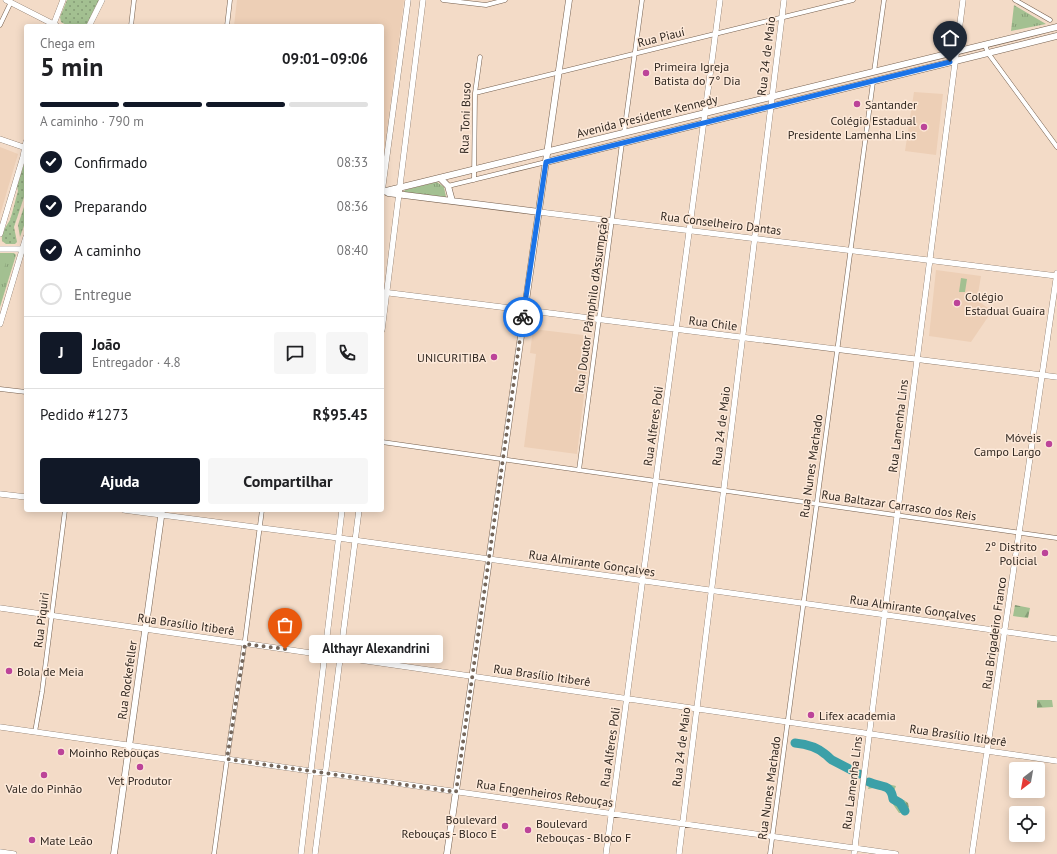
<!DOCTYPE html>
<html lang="pt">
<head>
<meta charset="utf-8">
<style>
	body { margin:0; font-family:"PT Sans",sans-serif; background:#f6f6f6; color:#202124; height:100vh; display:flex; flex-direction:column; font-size:15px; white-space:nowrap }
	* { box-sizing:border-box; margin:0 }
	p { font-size:13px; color:#757577 }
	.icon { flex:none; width:22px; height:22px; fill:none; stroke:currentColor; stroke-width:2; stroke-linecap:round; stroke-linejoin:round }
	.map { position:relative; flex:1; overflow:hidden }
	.side { position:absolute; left:24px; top:24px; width:360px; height:488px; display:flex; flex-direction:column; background:#fff; border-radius:4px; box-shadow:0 2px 10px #0003 }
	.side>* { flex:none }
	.needle { width:26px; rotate:211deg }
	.controls { position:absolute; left:1009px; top:762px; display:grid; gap:8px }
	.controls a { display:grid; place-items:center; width:36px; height:36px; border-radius:4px; background:#fff; box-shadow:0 2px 10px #0003; font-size:20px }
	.pin { position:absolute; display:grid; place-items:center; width:34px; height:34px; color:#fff; margin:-41px -17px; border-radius:50% 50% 50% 0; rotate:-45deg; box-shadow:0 0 4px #0007 }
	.pin .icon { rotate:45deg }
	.courier { position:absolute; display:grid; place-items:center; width:40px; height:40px; margin:-20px; border:3px solid #1a73e8; border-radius:50%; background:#fff; color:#222; box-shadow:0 1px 5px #0007 }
	.bubble { position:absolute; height:28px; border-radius:4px; background:#fff; box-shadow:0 2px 10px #0003; font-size:13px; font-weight:700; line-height:28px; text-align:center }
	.summary em { font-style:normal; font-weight:700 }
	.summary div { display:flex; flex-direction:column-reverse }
	.summary { display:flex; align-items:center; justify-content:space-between; height:68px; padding:0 16px }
	h1 { font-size:26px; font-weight:700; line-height:30px }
	.bar { display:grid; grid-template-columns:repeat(4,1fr); gap:6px 4px; align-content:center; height:48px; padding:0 16px }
	.bar i { height:5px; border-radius:3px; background:#e0e0e0 }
	.bar .active { background:#111827 }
	.bar p { grid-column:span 4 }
	.line { display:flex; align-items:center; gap:10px; padding:0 16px; border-top:1px solid #e0e0e0 }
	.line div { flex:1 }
	.round { display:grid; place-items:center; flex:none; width:42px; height:42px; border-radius:4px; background:#f6f6f6 }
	ol { padding:0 16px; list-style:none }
	li { display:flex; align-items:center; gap:12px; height:44px }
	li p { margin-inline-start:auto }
	li .icon { padding:4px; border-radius:50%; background:#111827; color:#fff; stroke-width:4 }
	li:last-child { color:#757577 }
	li i { width:22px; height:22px; border:2px solid #e0e0e0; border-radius:50% }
	.button { display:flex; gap:8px; margin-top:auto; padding:8px 16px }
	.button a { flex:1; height:46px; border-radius:4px; background:#111827; color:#fff; font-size:16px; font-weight:700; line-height:46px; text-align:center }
	.button a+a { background:#f6f6f6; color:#202124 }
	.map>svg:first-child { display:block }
	.built { fill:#edcfb6 }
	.grass { fill:url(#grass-dots) }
	.forest { fill:url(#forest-firs) }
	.park { fill:url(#park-tufts) }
	.garden { fill:#a3c091 }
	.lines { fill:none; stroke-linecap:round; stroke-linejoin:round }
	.river { stroke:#3ca0a8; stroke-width:9 }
	.street-casing { stroke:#745f4e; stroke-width:5 }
	.secondary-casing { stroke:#745f4e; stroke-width:6 }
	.primary-casing { stroke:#745f4e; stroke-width:7 }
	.street { stroke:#fff; stroke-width:4 }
	.secondary { stroke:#fff; stroke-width:5.5 }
	.primary { stroke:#fff; stroke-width:6 }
	.done { stroke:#75675b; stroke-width:4; stroke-dasharray:0 7.2 }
	.route { stroke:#1a73e8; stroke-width:5 }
	.poi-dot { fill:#bc4499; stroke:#fde9d9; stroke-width:1.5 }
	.labels { text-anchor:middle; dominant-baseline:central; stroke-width:3; stroke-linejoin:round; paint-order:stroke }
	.street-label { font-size:12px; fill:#312821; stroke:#fde9d9 }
	.poi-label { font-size:12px; fill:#312821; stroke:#fde9d9; text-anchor:start }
</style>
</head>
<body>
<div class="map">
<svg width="1057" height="854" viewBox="0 0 1057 854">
	<defs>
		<pattern id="grass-dots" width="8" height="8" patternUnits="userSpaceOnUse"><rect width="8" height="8" fill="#a3c091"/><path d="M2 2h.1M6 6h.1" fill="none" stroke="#859c76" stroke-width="1.8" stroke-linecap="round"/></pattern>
		<pattern id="forest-firs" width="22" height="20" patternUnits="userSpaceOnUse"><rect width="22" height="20" fill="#a3c091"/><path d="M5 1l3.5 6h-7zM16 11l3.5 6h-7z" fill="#859c76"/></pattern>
		<pattern id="park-tufts" width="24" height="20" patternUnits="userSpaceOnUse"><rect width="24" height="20" fill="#a3c091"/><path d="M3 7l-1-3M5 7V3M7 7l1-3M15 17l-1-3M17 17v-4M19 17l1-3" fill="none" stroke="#859c76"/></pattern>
	</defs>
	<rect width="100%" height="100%" fill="#f3dbc7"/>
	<!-- built -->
	<path class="built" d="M 237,0 L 404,0 L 382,170 L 382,26 L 234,26 Z
		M 914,92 L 943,94 L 936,155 L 905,151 Z
		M 0,147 L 18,154 L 0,215 Z
		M 936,270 L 981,276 L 977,300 L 992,311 L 971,342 L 929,336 Z
		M 533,329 L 591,336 L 577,454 L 524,447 L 536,354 L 530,353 Z"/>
	<!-- grass -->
	<path class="grass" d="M 67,0 L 99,0 L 86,26 L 68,26 L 61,22 L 60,17 Z
		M 26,158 L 26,191 L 14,227 L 17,242 L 15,244 L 6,244 L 2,241 C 1,233 6,227 10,220 C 13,211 15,201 18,191 L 17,186 Z
		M 26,201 L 26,220 L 20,237 L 18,225 Z"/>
	<!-- forest -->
	<path class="forest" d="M 1015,605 L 1030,608 L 1028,618 L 1013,616 Z
		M 1037,700 L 1052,700 L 1053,707 L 1037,708 Z
		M 871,780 L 896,786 L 894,791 L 899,800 L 904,800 L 908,803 L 909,808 L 907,813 L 899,813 L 890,800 L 889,792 L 876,786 L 873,788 L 868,789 Z"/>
	<!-- park -->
	<path class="park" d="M 1014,5 L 1046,24 L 1011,31 Z
		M 437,182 L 444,187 L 446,197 L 404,192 L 405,190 Z
		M 0,253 L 14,253 L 16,255 L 0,307 Z"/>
	<!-- garden -->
	<path class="garden" d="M 0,260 L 6,262 L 0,281 Z
		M 961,278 L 967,279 L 965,292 L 959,292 Z"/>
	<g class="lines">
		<!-- river -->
		<path class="river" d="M 795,743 C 805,744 817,747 825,754 C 828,756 829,758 832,760 L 859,774
			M 869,782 C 881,788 891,783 893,799 L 900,803 L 905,811"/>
		<!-- street casing -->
		<g class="street-casing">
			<path id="street" d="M 443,0 L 486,5 L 505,0
				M 1015,0 L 1050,20
				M 0,25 L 11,2
				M 131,26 L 134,0
				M 227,26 L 230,0
				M 985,45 L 988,53 L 1057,147
				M 874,72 L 884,0
				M 475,93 L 853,0
				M 624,133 L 642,0
				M 474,180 L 475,93 L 480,57
				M 448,186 L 546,162
				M 0,389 L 26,392
				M 382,442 L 1057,538
				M 579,470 L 622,143
				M 35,732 L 42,692 L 65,510
				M 214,854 L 227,759 L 245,640 L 262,510
				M 770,854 L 873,82"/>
		</g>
		<!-- secondary casing -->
		<g class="secondary-casing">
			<path id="secondary" d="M 6,0 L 57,26
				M 53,26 L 63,0
				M 89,26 L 102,0
				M 0,139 L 26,148
				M 382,192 L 408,0
				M 539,212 L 1057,276
				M 0,234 L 23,157 L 26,142
				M 0,249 L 26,249
				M 382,292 L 1057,377
				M 0,324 L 26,237
				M 382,330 L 423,0
				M 0,494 L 26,497
				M 124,510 L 339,538 L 1057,639
				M 0,608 L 1057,761
				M 0,727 L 896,854
				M 0,852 L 14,854
				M 301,854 L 342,510
				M 315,854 L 359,510
				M 606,854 L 720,0
				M 679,854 L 784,0
				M 854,854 L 963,0
				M 972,854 L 1057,273"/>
		</g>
		<!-- primary casing -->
		<g class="primary-casing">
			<path id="primary" d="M 546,162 L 1057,36
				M 440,178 L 448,186 L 452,201
				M 382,192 L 1057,27
				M 388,193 L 539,212
				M 114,854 L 162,510
				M 447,854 L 569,0"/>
		</g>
		<!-- street -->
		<use href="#street" class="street"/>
		<!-- secondary -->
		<use href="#secondary" class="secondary"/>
		<!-- primary -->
		<use href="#primary" class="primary"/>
	</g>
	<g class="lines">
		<!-- done -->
		<path class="done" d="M 285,649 L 245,644 L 227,759 L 456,792 L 523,317"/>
		<!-- route -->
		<path class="route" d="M 523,317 L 546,162 L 950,62"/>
	</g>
	<!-- markers -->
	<g class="poi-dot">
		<circle cx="646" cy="73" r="4"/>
		<circle cx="857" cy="104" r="4"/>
		<circle cx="924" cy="127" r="4"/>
		<circle cx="957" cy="303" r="4"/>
		<circle cx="494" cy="357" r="4"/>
		<circle cx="1049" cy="444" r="4"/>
		<circle cx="1045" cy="553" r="4"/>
		<circle cx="9" cy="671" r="4"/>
		<circle cx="811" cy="715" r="4"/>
		<circle cx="61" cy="752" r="4"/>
		<circle cx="140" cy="767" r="4"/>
		<circle cx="44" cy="775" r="4"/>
		<circle cx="505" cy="826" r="4"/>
		<circle cx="528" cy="830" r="4"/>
		<circle cx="32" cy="840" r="4"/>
	</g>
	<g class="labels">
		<!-- street labels -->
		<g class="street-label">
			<text transform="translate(661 37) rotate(-14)">Rua Piauí</text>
			<text transform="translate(766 56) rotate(-83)">Rua 24 de Maio</text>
			<text transform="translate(647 116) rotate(-14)">Avenida Presidente Kennedy</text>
			<text transform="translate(465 118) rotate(-88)">Rua Toni Buso</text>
			<text transform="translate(721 223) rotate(7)">Rua Conselheiro Dantas</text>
			<text transform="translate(591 305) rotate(-82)">Rua Doutor Pâmphilo d'Assumpção</text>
			<text transform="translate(713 323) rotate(7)">Rua Chile</text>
			<text transform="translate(653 426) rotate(-82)">Rua Alferes Poli</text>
			<text transform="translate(721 426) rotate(-83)">Rua 24 de Maio</text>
			<text transform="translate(898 426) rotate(-83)">Rua Lamenha Lins</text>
			<text transform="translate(811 466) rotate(-82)">Rua Nunes Machado</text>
			<text transform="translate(899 505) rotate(8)">Rua Baltazar Carrasco dos Reis</text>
			<text transform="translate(592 563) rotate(8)">Rua Almirante Gonçalves</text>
			<text transform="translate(913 608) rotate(8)">Rua Almirante Gonçalves</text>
			<text transform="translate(41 620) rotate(-83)">Rua Piquiri</text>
			<text transform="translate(186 624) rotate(8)">Rua Brasílio Itiberê</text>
			<text transform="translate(994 633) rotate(-82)">Rua Brigadeiro Franco</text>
			<text transform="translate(542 675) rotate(8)">Rua Brasílio Itiberê</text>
			<text transform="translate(127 680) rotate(-82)">Rua Rockefeller</text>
			<text transform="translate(958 735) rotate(8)">Rua Brasílio Itiberê</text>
			<text transform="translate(610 747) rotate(-82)">Rua Alferes Poli</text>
			<text transform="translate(681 747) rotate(-83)">Rua 24 de Maio</text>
			<text transform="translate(852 783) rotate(-83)">Rua Lamenha Lins</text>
			<text transform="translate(769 788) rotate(-82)">Rua Nunes Machado</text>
			<text transform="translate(545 793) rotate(8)">Rua Engenheiros Rebouças</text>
		</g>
		<!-- poi labels -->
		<g class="poi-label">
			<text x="654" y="66">Primeira Igreja<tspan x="654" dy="14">Batista do 7° Dia</tspan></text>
			<text x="865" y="104">Santander</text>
			<text x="916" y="120" text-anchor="end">Colégio Estadual<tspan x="916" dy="14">Presidente Lamenha Lins</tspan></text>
			<text x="965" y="296">Colégio<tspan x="965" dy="14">Estadual Guaíra</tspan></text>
			<text x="486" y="357" text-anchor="end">UNICURITIBA</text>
			<text x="1041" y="437" text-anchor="end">Móveis<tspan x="1041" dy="14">Campo Largo</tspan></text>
			<text x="1037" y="546" text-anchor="end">2º Distrito<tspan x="1037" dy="14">Policial</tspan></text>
			<text x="17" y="671">Bola de Meia</text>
			<text x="819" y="715">Lifex academia</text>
			<text x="69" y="752">Moinho Rebouças</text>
			<text x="140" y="780" text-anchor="middle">Vet Produtor</text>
			<text x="44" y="788" text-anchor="middle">Vale do Pinhão</text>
			<text x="497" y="819" text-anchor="end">Boulevard<tspan x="497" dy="14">Rebouças - Bloco E</tspan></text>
			<text x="536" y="823">Boulevard<tspan x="536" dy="14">Rebouças - Bloco F</tspan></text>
			<text x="40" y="840">Mate Leão</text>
		</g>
	</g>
</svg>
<div class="controls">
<a><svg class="needle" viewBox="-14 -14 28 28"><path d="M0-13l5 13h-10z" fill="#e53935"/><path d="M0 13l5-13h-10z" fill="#757577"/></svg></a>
<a><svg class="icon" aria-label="locate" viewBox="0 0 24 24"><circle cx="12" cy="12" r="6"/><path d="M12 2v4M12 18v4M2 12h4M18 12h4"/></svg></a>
</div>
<div class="pin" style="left:285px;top:649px;background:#ea580c"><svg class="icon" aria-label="bag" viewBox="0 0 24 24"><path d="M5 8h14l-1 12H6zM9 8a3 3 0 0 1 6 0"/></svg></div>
<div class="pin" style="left:950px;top:62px;background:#1f2937"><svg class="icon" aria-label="home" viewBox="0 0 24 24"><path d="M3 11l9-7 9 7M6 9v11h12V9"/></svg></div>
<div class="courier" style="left:523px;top:317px"><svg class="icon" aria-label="bike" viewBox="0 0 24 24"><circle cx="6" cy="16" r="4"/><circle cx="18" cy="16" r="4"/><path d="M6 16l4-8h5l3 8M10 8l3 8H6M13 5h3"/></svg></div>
<div class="bubble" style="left:309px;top:635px;width:134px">Althayr Alexandrini</div>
<section class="side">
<div class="summary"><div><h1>5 min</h1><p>Chega em</p></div><em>09:01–09:06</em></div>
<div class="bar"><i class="active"></i><i class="active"></i><i class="active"></i><i></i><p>A caminho · 790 m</p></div>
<ol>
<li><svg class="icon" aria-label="check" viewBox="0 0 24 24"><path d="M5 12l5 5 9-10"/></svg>Confirmado<p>08:33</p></li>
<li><svg class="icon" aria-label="check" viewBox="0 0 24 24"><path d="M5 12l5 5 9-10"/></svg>Preparando<p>08:36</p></li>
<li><svg class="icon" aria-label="check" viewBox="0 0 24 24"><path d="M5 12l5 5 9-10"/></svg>A caminho<p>08:40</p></li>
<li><i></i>Entregue</li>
</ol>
<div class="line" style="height:72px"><b class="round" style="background:#111827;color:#fff">J</b><div><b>João</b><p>Entregador · 4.8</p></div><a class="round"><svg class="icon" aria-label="chat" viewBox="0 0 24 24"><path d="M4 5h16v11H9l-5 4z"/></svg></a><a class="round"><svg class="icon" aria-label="phone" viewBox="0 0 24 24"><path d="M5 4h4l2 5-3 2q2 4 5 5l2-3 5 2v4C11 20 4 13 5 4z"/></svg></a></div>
<div class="line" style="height:52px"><div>Pedido #1273</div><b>R$95.45</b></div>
<div class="button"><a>Ajuda</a><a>Compartilhar</a></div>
</section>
</div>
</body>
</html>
